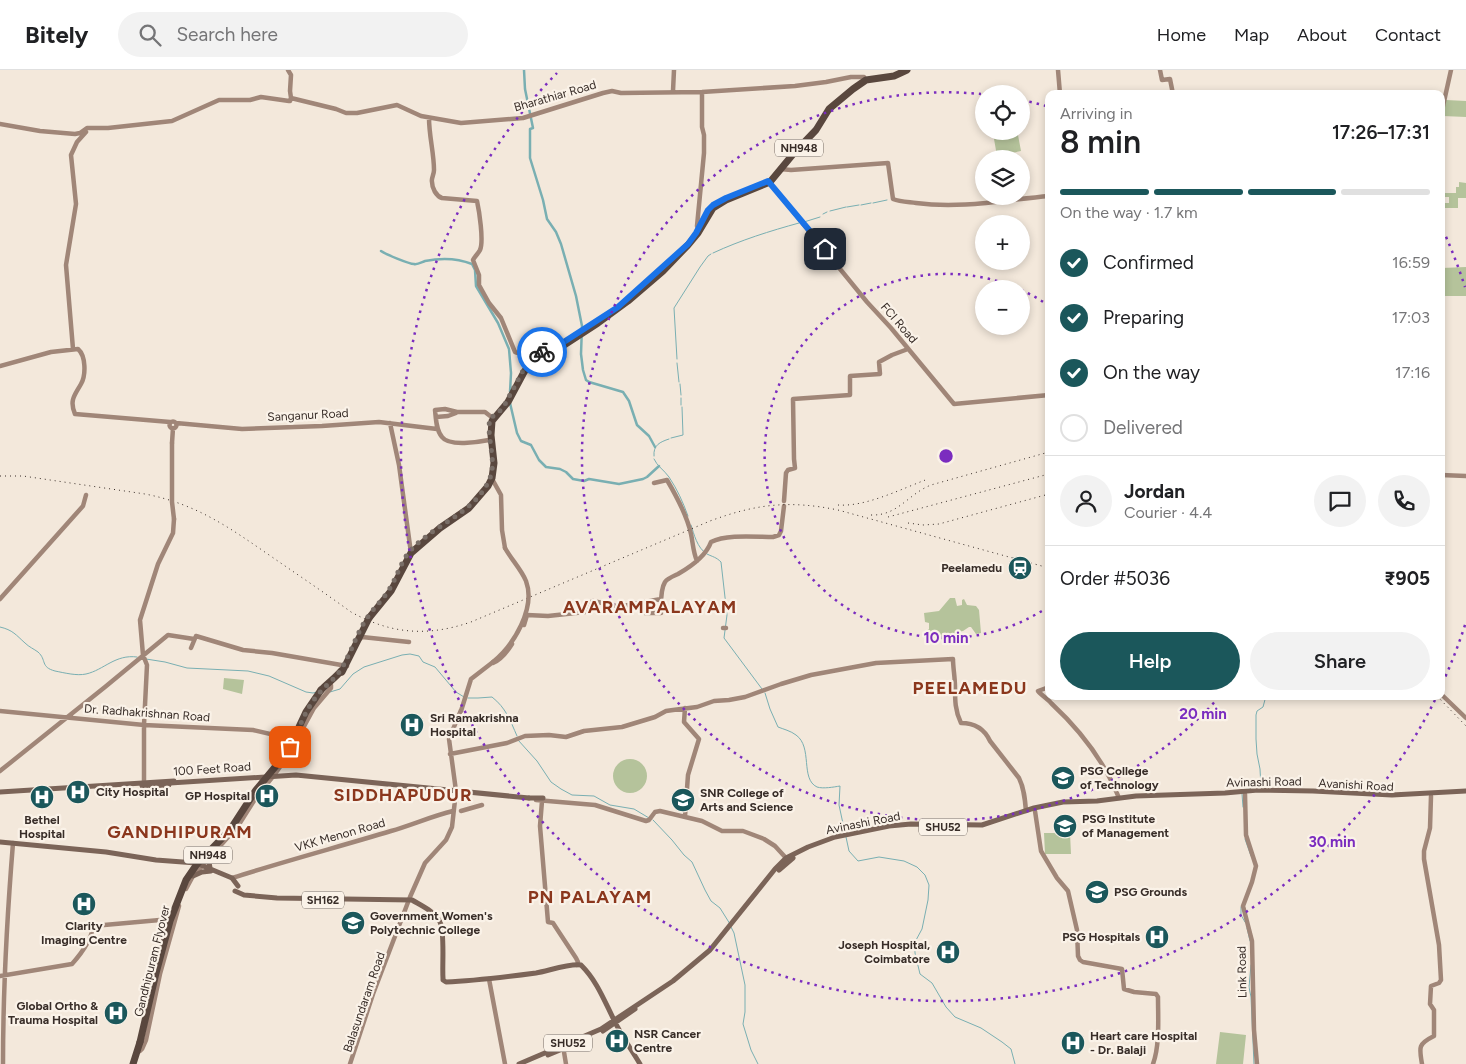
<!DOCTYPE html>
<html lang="en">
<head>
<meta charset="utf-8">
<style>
	body { margin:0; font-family:Figtree,sans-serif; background:#f2f2f2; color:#202124; height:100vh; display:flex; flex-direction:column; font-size:19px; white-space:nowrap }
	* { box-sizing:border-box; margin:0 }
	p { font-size:16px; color:#757577 }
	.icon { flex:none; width:28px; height:28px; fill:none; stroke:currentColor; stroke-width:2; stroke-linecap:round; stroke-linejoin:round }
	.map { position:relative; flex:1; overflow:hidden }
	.details { position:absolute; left:1045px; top:20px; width:400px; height:610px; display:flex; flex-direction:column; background:#fff; border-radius:10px; box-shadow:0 2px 8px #0003 }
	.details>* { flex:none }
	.tools { position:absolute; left:975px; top:15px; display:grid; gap:10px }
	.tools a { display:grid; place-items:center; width:55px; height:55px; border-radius:50%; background:#fff; box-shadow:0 2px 8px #0003; font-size:25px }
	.pin { position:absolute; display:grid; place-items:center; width:42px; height:42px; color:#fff; margin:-21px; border-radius:10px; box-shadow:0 2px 8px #0006 }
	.courier { position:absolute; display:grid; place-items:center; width:50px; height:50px; margin:-25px; border:4px solid #1a73e8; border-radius:50%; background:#fff; color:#222; box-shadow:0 1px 6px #0007 }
	.headline em { font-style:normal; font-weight:600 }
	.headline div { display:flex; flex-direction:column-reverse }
	.headline { display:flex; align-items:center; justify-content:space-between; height:85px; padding:0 15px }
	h1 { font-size:32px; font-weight:600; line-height:38px }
	.bar { display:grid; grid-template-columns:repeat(4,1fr); gap:8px 5px; align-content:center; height:60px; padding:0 15px }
	.bar i { height:6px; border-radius:4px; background:#e0e0e0 }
	.bar .active { background:#1b575b }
	.bar p { grid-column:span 4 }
	.line { display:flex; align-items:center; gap:12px; padding:0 15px; border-top:1px solid #e0e0e0 }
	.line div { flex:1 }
	.round { display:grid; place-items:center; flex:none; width:52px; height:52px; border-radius:26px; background:#f2f2f2 }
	ol { padding:0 15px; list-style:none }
	li { display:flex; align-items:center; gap:15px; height:55px }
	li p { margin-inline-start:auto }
	li .icon { padding:5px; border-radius:50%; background:#1b575b; color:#fff; stroke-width:4 }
	li:last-child { color:#757577 }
	li i { width:28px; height:28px; border:2px solid #e0e0e0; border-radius:50% }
	.cta { display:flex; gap:10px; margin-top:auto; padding:10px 15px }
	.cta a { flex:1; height:58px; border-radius:30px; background:#1b575b; color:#fff; font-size:20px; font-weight:600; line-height:58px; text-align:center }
	.cta a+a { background:#f2f2f2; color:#202124 }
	header { display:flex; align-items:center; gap:30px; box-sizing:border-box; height:70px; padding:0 25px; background:#fff; border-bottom:1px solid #e0e0e0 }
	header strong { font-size:24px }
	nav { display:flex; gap:28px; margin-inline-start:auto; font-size:18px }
	.search { width:350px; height:45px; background:#f2f2f2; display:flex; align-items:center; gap:12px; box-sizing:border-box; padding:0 18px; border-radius:28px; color:#757577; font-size:19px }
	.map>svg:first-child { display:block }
	.green { fill:#b5c39b }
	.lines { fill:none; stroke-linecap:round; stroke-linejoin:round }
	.stream { stroke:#79afb2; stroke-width:1 }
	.canal { stroke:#79afb2; stroke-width:2.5 }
	.secondary { stroke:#a08678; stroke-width:4.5 }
	.primary { stroke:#7b6458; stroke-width:5 }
	.highway { stroke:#59473e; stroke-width:7 }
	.rail { stroke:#382d28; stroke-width:1; stroke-dasharray:1 4; stroke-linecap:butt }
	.secondary-bridge { stroke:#a08678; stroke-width:4.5 }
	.primary-bridge { stroke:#7b6458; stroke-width:5 }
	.highway-bridge { stroke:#59473e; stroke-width:7 }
	.done { stroke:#796e67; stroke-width:5; stroke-dasharray:0 9 }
	.route { stroke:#1a73e8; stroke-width:6 }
	.ring { fill:none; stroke:#7b2cbf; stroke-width:2.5; stroke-dasharray:2.5 5 }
	.labels { text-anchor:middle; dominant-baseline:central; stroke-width:4.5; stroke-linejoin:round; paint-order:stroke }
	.shield { fill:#faf2e8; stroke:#726862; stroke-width:1 }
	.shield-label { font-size:11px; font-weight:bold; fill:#382d28 }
	.street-label { font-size:12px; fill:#382d28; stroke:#faf2e8 }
	.poi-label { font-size:12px; font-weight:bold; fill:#382d28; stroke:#faf2e8; text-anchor:start }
	.district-label { font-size:18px; font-weight:bold; letter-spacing:1px; fill:#8b371d; stroke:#faf2e8 }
	.centre { fill:#7b2cbf; stroke:#faf2e8; stroke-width:2.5 }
	.ring-label { font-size:15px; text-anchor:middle; font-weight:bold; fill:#7b2cbf; stroke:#faf2e8; stroke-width:4.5; stroke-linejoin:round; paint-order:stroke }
</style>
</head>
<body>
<header>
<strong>Bitely</strong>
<div class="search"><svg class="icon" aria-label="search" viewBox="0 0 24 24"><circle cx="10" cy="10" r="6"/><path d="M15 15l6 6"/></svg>Search here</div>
<nav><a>Home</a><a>Map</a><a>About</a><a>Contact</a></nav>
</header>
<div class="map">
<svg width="1466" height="994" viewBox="0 0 1466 994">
	<rect width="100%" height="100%" fill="#f3e8db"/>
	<!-- green -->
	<path class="green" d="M 1446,30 L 1466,31 L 1466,47 L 1443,46 Z
		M 1018,65 L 1021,81 L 997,86 L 994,69 Z
		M 1459,112 L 1466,113 L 1466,128 L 1458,128 L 1458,138 L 1441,138 L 1441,133 L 1449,133 L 1449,127 L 1445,127 L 1444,123 L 1456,123 L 1456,117 L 1459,117 Z
		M 1466,197 L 1466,226 L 1443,226 L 1442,198 Z
		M 950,528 L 955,528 L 957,536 L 962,535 L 962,530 L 964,529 L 967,535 L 976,536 L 979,540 L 981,563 L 976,564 L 971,557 L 969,557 L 963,561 L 958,562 L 957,569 L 927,570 L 926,561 L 929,559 L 929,553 L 925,552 L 924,543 L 939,541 Z
		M 224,608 L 244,610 L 242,624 L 223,619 Z
		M613 706a17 17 0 1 1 34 0a17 17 0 1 1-34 0Z
		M 1044,763 L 1070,763 L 1071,784 L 1045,784 Z
		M 1220,962 L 1246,965 L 1243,994 L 1216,994 Z"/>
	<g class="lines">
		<!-- stream -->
		<path class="stream" d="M 873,133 L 887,130
			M 861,135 L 871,133
			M 847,137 L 859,135
			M 830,141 L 846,137
			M 823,144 L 827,142
			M 804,152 L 820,147
			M 713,183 C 741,170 770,161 799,153
			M 677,289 L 674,238 L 700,197 L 708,186 L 711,184
			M 677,293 L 679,312
			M 680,314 L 681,325
			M 681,328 L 681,335
			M 671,368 L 683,365 L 682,337
			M 654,386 C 653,375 660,372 669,369
			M 654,389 C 657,396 664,400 669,407 C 677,419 683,432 688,446
			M 691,455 C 694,464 697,478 707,484 C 713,487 716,487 721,492 L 727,545 L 724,568 L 762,619
			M 0,557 C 13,560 16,565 25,573 C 29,577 34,579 38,582 C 47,590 40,597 55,601 C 65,603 77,606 86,604 C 104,600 115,584 137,587
			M 146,589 L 165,592 L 187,598 L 248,601 L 269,606 L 306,622 L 313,623 L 317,622
			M 330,622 L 340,619 L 353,604 L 364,597 L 402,585 L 410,584 L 419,586 L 423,592 L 435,597 L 456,622 L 464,627
			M 765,623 L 770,639 L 778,657 C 783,659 791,661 796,665 C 813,677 800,709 817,717 C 823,719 834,717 840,716 L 839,735 L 845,763
			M 468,628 L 478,628 L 492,627 C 506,638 510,650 517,666
			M 518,670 L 537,691 L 551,712 L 561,719 L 572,725 L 594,726 L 610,735 L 634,739 L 649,748
			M 1242,720 L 1261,717 L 1260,699 L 1257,684 L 1256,669 L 1256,645 L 1257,641 L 1263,637 L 1266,626
			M 1242,724 L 1243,737
			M 653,750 L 672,770 L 684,785 L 692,792 L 705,820 L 711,831 L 720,838 L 730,854
			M 846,767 L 849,781 L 858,791 L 879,787 L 904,791 L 917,797 L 925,805 L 929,815 L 928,830 L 922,859 L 915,872 L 915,883 L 920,904 L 932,913 L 946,937 L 955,947 L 981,958 L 1002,972 L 1011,979 L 1015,994
			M 1245,769 L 1251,786
			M 1241,837 L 1241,845 L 1245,852
			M 731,857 L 734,863 L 745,915 L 745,942 L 743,954 L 751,980 L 758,994
			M 1247,858 L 1250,871
			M 1251,895 L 1249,917 L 1251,927 L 1254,994"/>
		<!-- canal -->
		<path class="canal" d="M 524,0 L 525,19 L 533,58 L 530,59 L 530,88 L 543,130 L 547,149 L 556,162 L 561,174 L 576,226 L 582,256 L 581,284 L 583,300 L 586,310 L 589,312 L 623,322 L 629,331 L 637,355 L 649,366 L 655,377
			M 381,181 C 385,184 409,194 414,194 C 417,195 422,192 425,191 C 440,188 457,188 472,194 L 475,200 L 476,216 L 498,253 L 509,279 L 511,303 L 510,322
			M 510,333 L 517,363 L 521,371 L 531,375 L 539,390 L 546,397 L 560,399 L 566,402 L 573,409 L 584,411 L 589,409 L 619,414 L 643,409 L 647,407 L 659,396"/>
		<!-- secondary -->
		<path class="secondary" d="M 288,0 L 291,5 L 290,21 L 291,28
			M 1058,0 L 1060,24
			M 1160,0 L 1162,10 L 1170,9 L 1173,24
			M 673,21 L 674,0
			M 291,28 L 336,39 L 346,43 L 357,43 L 397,35 L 421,46 L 461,53 L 523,48 L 603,23 L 612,21 L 621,23 L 702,22 L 795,16 L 826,12 L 851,7 L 864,7 L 866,10
			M 1441,45 L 1451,0
			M 429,48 C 429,66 434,83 434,100 C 434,105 431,108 432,112 C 432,118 436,126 442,128 L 477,131 C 479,140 484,171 480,180 C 478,184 475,186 473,190 L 479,205 L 479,215 L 489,233 L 501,248 L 515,282 C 521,285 528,282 535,286
			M 0,54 L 40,61 L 75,64 L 80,63 L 87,58 L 108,58 L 172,51 L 219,30 L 250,30 L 261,27 L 289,31 L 290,31 L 291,28
			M 780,99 L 791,100 L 888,93 L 893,129 C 900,132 909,132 916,133 C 961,139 1004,130 1049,126
			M 769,112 L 867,232 L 891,258 L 954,334 L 1049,325
			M 700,161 L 697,156 L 704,83 L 704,65 L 702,57 L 702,22
			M 73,279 L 66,195 L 76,134 L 71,85 L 77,72 L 86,62
			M 0,296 L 51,282 L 78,279 C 86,286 86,305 81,314 C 75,325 69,330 75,344 L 170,352
			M 436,347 L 448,346 L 456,343
			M169.5 355a3.5 3.5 0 1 1 7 0a3.5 3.5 0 1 1-7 0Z
			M 176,353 L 242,359 L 322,356 L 379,352 L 437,359
			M 390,353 L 399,395 L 411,483
			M 489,370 C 479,372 449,377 442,367 C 436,360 436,349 435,340 L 445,339 L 457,342 L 485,342 L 494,349
			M 172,373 L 173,358
			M 1441,405 L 1466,406
			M 491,407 L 501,425 L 502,460 L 505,478
			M 654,413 L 667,410 C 677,427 687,445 691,464 C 693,473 693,482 697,491
			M 784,431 L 786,403 L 788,400 L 795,398 L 794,389 L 793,329 L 850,325 L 850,306 L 880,304 L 879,292 L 892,285 L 908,279
			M 0,529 L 83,436 L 86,425
			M 628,535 L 661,529
			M 524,555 L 527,545 L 548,546 L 585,542 L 587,540 L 588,534 L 593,531 L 616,536 L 628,535 L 645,543 L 661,543 C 661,534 660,520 665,512 C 668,508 674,506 678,504 C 692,496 706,486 711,472 C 727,464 755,467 773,467 L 779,465 L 781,461 L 784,436
			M 723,558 L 726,558
			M 360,569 L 362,567 L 409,572
			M 191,578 L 196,566 L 243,580 L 272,583 L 347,596
			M 493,593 C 502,589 507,582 512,574
			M 1049,617 L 1038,621 C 1042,626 1048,629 1052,634 C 1080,660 1105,693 1119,728
			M 1441,624 L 1466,648
			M 685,638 L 684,652 L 699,669 L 688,705 L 685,746
			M 0,641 L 144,655 L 253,660 L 292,669
			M 461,641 L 471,609 L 493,592
			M 450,684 L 507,673 L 525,666 L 549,665 L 566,667 L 584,661 L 622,657 L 655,647 L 666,641 L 673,640 L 697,637 L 714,631 L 729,630 L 745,627 L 781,614 L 811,605 L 876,593 L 953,589 C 953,598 955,607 955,617 C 955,630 955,641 961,653 C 974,653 984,658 990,671 L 1019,708 C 1024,718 1025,729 1026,741
			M 0,701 L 105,617 L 168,565 L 194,569
			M 144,713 L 144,655 L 147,595 L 143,585 L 140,550 L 158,494 L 173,463 L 174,449
			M 1245,724 L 1246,765 L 1256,796 L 1252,812 L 1243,836 L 1252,871 L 1254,960 L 1257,994
			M 536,730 L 595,735 L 646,751 L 649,750 L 655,742 L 660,741 L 702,751 L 722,761 L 743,761 L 764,769 L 775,776 L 786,788
			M 542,731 L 540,756 L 548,852 L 553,853 L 576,888 L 578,892 L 577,895
			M 461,741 L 482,735
			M 1035,741 L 1041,781 L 1057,808 L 1068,821 L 1077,860 L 1078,886 L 1080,890 L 1083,892 L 1122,899 L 1124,919 L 1134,922 L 1156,924 L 1158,927 C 1158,948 1160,975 1153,994
			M 232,808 C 285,791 338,777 391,761 C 412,755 432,746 453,741
			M 186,819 L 193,806 L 238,756 L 257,726 L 275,704 L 289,684 L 314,638 L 331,618 L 331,615
			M 0,906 L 72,894 C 80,885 92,869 93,856 L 171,849
			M 489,909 L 505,994
			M 563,976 L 566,994
			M 140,981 L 142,979 L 146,970 L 160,904 L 179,836
			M 3,994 C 3,920 7,847 13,773
			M 350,994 L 373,924 L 410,827 L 425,793 L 446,770 L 452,757 L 456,721 L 449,669 L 461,640
			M 1422,994 C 1419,977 1418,974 1434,966 L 1434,940 L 1430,934 L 1431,916 L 1439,913 L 1441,910 L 1439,875 L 1424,789 L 1424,781 L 1430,758 L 1431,726"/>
		<!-- primary -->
		<path class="primary" d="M 142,716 L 169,715
			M 0,722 L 174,711
			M 529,728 L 543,728
			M 0,772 L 106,782 L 156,790 L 196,793 L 232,808 L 238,816
			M 210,798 L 209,792 L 210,786
			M 779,800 L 793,788
			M 193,806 L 202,802 L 211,801
			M 235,821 L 244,825 L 277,828 L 412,830 C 422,836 434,841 440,852 C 445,862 442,895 443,908 L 443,910 L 446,912 C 476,911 506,907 536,903 C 548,901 570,893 581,895 C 597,911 604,930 614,950 C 621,965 631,979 640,994
			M 603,961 L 635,939
			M 548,985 L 584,970
			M 519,994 L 601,959 L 673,911 L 710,880 L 775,799 L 786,788 L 808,777 L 835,767 L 889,756 L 911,754 L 982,755 L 1034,738 L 1063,732 L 1097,731 L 1136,726 L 1225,723 L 1258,720 L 1313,721 L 1392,725 L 1466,721"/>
		<!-- highway -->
		<path class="highway" d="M 369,548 L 391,521 L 411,483 L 440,458 L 469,438 L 488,416 L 492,408 L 494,393 L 491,365 L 492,351 L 508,332 L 523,304 L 534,286 L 550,282 L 561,277 L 598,253 L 628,231 L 663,201 L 688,175 L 698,163 L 713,138 L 726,130 L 770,112 L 794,83 L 816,60 L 829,39 L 853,19 L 866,10 L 894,6 L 907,0
			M 321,620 C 328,613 335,608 341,601
			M 133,994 L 140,972"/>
		<!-- rail -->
		<path class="rail" d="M 0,406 L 23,406 L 145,424 C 197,434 230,458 272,487 C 298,505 325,523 351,542 C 391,564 427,567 471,552 L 710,451 C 756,434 789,430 838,440 L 1049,498
			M 838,435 C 866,437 901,419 928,409
			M 871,445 C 898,446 908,424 931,415 L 1049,382
			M 888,447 L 1045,405
			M 908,453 L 923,455 L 939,454 L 1049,424
			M 1437,626 L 1466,656"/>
		<!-- secondary-bridge -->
		<path class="secondary-bridge" d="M 172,373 L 172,432 L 174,449
			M 493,592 C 514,575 536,538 526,511 C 521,499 511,489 505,478"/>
		<!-- primary-bridge -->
		<path class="primary-bridge" d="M 170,713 L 296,705 L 529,728"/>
		<!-- highway-bridge -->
		<path class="highway-bridge" d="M 342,602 L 369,548
			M 140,972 L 156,903 L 170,851 L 186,810 L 197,794 L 230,760 L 256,720 L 280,691 L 292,672 L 306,642 L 321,620"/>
	</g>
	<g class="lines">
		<!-- done -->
		<path class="done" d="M 290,677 C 299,660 304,642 316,627 C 325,615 337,608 343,596 C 352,580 357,563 367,548 C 374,537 384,529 390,518 C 397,507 401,491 410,481 C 434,454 476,443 490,408 C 497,390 486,367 490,348 L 498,343 L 504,336 L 531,286 L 533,284 L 542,282"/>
		<!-- route -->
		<path class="route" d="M 542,282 L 556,277 L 618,237 L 688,174 L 696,163 L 708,140 L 713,135 L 726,128 L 768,111 L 825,179"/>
	</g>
	<!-- distance rings -->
	<g class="ring">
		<path d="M1048 537A182 182 0 1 1 1017 218M1021 220A182 182 0 0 1 1048 235"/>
		<path d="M1219 627A364 364 0 1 1 981 24M1022 30A364 364 0 0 1 1046 36"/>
		<path d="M1465 555A546 546 0 0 1 1443 612M1435 630A546 546 0 1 1 557 3M1443 160A546 546 0 0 1 1465 217"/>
	</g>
	<!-- icons -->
	<defs>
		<g id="station-disc" transform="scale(1.25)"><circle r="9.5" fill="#1b575b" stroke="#faf2e8"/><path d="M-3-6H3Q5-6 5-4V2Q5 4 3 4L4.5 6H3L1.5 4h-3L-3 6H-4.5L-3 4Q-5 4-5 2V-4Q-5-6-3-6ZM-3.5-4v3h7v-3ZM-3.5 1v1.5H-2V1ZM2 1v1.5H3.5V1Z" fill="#fff"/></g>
		<g id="hospital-disc" transform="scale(1.25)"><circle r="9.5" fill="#1b575b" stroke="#faf2e8"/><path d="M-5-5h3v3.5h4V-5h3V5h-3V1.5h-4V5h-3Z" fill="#fff"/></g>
		<g id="university-disc" transform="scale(1.25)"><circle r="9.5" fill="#1b575b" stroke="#faf2e8"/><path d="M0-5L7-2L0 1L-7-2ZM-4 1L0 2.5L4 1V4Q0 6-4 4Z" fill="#fff"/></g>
	</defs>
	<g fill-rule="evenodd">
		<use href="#station-disc" x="1020" y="498"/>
		<use href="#hospital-disc" x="412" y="655"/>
		<use href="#university-disc" x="1063" y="708"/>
		<use href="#hospital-disc" x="78" y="722"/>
		<use href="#hospital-disc" x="267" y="726"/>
		<use href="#hospital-disc" x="42" y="727"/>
		<use href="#university-disc" x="683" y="730"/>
		<use href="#university-disc" x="1065" y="756"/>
		<use href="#university-disc" x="1097" y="822"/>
		<use href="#hospital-disc" x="84" y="834"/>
		<use href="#university-disc" x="353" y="853"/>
		<use href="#hospital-disc" x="1157" y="867"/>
		<use href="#hospital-disc" x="948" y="882"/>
		<use href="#hospital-disc" x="116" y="943"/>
		<use href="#hospital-disc" x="617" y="971"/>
		<use href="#hospital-disc" x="1073" y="973"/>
	</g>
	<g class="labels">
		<!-- shield labels -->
		<g class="shield">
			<rect x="775" y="69.5" width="48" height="17" rx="4"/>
			<rect x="919" y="748.5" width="48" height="17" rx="4"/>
			<rect x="184" y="776.5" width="48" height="17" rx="4"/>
			<rect x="302" y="821.5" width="42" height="17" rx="4"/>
			<rect x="544" y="964.5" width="48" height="17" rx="4"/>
		</g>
		<g class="shield-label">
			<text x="799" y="78">NH948</text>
			<text x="943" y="757">SHU52</text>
			<text x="208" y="785">NH948</text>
			<text x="323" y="830">SH162</text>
			<text x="568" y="973">SHU52</text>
		</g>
		<!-- street labels -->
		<g class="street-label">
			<text transform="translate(555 26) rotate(-16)">Bharathiar Road</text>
			<text transform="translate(899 253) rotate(49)">FCI Road</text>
			<text transform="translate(308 345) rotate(-3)">Sanganur Road</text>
			<text transform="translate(147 643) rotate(4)">Dr. Radhakrishnan Road</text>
			<text transform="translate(212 699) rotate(-4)">100 Feet Road</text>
			<text transform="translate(1264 712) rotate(-1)">Avinashi Road</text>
			<text transform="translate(1356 715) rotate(3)">Avanishi Road</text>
			<text transform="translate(863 753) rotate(-11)">Avinashi Road</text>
			<text transform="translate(340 765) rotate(-16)">VKK Menon Road</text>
			<text transform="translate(152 891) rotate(-76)">Gandhipuram Flyover</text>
			<text transform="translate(1242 902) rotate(-91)">Link Road</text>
			<text transform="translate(364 932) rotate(-71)">Balasundaram Road</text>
		</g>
		<!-- poi labels -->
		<g class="poi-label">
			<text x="1002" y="498" text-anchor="end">Peelamedu</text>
			<text x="430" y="648">Sri Ramakrishna<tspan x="430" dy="14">Hospital</tspan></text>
			<text x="1080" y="701">PSG College<tspan x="1080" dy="14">of Technology</tspan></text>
			<text x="96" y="722">City Hospital</text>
			<text x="700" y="723">SNR College of<tspan x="700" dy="14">Arts and Science</tspan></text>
			<text x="250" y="726" text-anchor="end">GP Hospital</text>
			<text x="1082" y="749">PSG Institute<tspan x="1082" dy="14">of Management</tspan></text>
			<text x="42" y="750" text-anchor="middle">Bethel<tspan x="42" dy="14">Hospital</tspan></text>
			<text x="1114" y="822">PSG Grounds</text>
			<text x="370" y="846">Government Women's<tspan x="370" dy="14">Polytechnic College</tspan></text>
			<text x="84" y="856" text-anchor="middle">Clarity<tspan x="84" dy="14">Imaging Centre</tspan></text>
			<text x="1140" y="867" text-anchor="end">PSG Hospitals</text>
			<text x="930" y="875" text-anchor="end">Joseph Hospital,<tspan x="930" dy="14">Coimbatore</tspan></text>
			<text x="98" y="936" text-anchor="end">Global Ortho &amp;<tspan x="98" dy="14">Trauma Hospital</tspan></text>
			<text x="634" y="964">NSR Cancer<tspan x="634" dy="14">Centre</tspan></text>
			<text x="1090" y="966">Heart care Hospital<tspan x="1090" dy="14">- Dr. Balaji</tspan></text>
		</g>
		<!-- district labels -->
		<g class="district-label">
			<text x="650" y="537">AVARAMPALAYAM</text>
			<text x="970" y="618">PEELAMEDU</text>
			<text x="403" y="725">SIDDHAPUDUR</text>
			<text x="180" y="762">GANDHIPURAM</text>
			<text x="590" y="827">PN PALAYAM</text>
		</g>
	</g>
	<circle cx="946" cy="386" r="8" class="centre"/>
	<g class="ring-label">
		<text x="946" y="573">10 min</text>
		<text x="1203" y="649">20 min</text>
		<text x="1332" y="777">30 min</text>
	</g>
</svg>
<div class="tools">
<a><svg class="icon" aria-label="locate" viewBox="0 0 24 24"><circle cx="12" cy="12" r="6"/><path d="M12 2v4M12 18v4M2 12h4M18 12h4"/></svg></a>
<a><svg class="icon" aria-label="layers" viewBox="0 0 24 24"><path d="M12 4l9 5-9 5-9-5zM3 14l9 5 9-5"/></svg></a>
<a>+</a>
<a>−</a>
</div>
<div class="pin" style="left:290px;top:677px;background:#ea580c"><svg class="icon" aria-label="bag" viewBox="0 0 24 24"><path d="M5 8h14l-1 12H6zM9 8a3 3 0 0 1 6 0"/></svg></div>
<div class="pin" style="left:825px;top:179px;background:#1f2937"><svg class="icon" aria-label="home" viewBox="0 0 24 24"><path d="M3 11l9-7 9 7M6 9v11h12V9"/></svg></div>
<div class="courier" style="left:542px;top:282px"><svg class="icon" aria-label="bike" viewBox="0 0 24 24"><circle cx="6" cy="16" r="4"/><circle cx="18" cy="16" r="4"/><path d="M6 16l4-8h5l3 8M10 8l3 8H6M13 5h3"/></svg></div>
<section class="details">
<div class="headline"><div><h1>8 min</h1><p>Arriving in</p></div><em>17:26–17:31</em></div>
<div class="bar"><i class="active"></i><i class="active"></i><i class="active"></i><i></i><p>On the way · 1.7 km</p></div>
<ol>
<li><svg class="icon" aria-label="check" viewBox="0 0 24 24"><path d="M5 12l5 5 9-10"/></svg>Confirmed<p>16:59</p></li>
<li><svg class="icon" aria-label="check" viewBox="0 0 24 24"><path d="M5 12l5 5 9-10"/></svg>Preparing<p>17:03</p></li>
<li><svg class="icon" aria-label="check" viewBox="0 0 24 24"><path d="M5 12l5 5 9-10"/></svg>On the way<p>17:16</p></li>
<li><i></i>Delivered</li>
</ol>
<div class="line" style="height:90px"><a class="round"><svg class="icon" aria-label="person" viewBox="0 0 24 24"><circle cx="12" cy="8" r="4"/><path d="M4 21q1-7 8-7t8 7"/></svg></a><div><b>Jordan</b><p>Courier · 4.4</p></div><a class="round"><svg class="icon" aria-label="chat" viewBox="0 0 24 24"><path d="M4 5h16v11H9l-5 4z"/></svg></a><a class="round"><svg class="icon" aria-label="phone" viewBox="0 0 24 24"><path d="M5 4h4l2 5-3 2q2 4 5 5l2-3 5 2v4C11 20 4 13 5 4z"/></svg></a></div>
<div class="line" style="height:65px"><div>Order #5036</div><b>₹905</b></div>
<div class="cta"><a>Help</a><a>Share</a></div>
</section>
</div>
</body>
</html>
